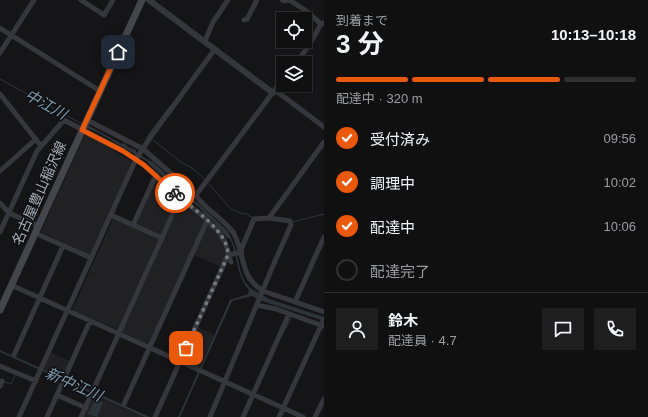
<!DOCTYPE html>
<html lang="ja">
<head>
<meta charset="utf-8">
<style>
	body { margin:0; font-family:Helvetica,"Noto Sans JP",sans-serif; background:#1e1e1f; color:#f1f3f6; height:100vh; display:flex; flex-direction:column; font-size:15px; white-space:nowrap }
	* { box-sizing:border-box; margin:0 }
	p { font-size:13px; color:#9c9d9f }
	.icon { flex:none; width:22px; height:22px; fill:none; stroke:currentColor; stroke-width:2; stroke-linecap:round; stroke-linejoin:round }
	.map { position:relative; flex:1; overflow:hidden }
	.details { display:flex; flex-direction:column; background:#101011; width:324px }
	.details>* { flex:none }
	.controls { position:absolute; left:276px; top:12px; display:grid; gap:8px }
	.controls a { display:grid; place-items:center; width:36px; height:36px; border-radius:0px; background:#101011; box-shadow:0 1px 3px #0004,0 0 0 1px #303031; font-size:20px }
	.pin { position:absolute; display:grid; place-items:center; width:34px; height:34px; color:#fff; margin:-17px; border-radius:8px; box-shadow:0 2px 6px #0006 }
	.courier { position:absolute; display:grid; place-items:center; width:40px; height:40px; margin:-20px; border:3px solid #ea580c; border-radius:50%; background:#fff; color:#222; box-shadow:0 1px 5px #0007 }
	.overview em { font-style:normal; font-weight:700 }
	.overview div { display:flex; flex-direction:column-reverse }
	.overview { display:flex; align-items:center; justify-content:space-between; height:68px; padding:0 12px }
	h1 { font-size:26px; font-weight:700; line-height:30px }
	.bar { display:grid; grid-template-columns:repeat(4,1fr); gap:6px 4px; align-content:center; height:48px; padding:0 12px }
	.bar i { height:5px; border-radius:3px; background:#303031 }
	.bar .selected { background:#ea580c }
	.bar p { grid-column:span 4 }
	.line { display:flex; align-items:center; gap:10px; padding:0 12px; border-top:1px solid #303031 }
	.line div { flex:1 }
	.round { display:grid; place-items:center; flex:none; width:42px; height:42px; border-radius:0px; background:#1e1e1f }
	ol { padding:0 12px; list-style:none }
	li { display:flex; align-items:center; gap:12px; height:44px }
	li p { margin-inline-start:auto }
	li .icon { padding:4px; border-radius:50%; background:#ea580c; color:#fff; stroke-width:4 }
	li:last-child { color:#9c9d9f }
	li i { width:22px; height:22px; border:2px solid #303031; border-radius:50% }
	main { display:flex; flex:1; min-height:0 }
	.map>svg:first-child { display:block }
	.built { fill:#212124 }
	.water { fill:#2c343a }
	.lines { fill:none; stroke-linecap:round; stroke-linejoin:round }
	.stream { stroke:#2c343a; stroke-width:1 }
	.minor { stroke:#36373c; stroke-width:5 }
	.tertiary { stroke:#36373c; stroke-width:6 }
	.secondary { stroke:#44464c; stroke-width:7 }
	.done { stroke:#74787f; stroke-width:4; stroke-dasharray:0 7.2 }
	.route { stroke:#ea580c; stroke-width:5 }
	.labels { text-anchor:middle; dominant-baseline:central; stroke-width:3; stroke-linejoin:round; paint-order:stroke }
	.street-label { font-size:14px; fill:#a7adb7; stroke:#101012 }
	.water-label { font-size:15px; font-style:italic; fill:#7f9cb1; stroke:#101012 }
</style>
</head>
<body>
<main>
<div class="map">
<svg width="324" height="417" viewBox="0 0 324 417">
	<rect width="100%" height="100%" fill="#151517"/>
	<!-- built -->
	<path class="built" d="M 86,133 L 131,161 L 130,169 L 91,254 L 89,255 L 43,233 L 41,231 Z
		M 158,179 L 171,192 L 176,199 L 173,211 L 161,235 L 137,224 L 137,222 L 156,180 Z
		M 182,203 L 188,207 L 204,222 L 150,344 L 148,344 L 123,333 L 122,332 L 177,211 Z
		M 113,219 L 116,219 L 159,238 L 160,240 L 119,330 L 74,311 L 73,308 Z
		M 208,226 L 222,240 L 227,252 L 221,267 L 194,255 L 206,228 Z
		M 198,327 L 214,335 L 199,368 L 183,360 Z
		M 50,352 L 70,361 L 63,377 L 43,369 Z
		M 94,395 L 143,417 L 84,417 Z"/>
	<!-- water -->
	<path class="water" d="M 86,124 L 122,144 L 124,143 L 128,147 L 136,150 L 136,152 L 150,161 L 152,161 L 228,231 L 235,247 L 241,273 L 245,282 L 250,288 L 269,299 L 324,317 L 324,321 L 262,301 L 252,296 L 232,301 L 180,417 L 178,417 L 230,300 L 248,294 L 249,290 C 236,275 238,256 230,239 L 227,238 L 212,220 L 204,214 L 200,208 L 186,198 L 151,166 L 148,163 L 148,162 L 97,132 L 84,127 Z
		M 0,350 L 150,417 L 144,417 L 0,352 Z
		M 95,400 L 103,403 L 97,417 L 88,414 Z"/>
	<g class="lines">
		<!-- stream -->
		<path class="stream" d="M 0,79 L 82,124
			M 147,137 L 170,106
			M 153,140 L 181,162 L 192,168 L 206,180
			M 209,184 L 230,208
			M 231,209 L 243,214 L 248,214 L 249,216 L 253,217
			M 293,222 L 324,214
			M 208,226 L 213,230
			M 282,335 L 291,319
			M 4,382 L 11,384 L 15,375"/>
		<!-- minor -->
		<path class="minor" d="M 81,0 L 104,15 L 113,0
			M 282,0 L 285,1 L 288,0
			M 289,0 L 305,10 L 321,24
			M 244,20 L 247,19 L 257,0
			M 0,28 L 100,91
			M 205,41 L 213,22 L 228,0
			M 0,53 L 34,0
			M 296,63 L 308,47 L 321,24 L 324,23
			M 283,79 L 196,195 C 201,206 225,220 233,232 C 246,254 238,275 263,291 L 324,312
			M 275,90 L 324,127
			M 0,94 L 41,146
			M 87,120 L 143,149 L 196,195
			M 0,171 L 36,139
			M 0,203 L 9,213 L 38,226
			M 111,215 L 162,238
			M 269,218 L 324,142
			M 133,225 L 156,175
			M 0,232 L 37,151 L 64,120 L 123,151 L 144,165 L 180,198
			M 35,233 L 91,258
			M 231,262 L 228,255 L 242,252
			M 11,285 L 303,417
			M 295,302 L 324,237
			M 257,305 L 276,309 L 323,326
			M 14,355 L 63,246
			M 0,366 L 36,381
			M 0,386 L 2,381
			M 57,395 L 86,408
			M 124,404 L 207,221
			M 19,417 L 136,159 L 152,135 L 215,49
			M 47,417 L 90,321
			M 81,417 L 180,198 C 197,212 228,232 228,255 L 155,417
			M 210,417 L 272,268 L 291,225 L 290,221 L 269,218 L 254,219 L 241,250
			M 243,417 L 289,314
			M 279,417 L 324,319
			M 315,417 L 324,399"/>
		<!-- tertiary -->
		<path class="tertiary" d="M 149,0 L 273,93"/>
		<!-- secondary -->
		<path class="secondary" d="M 0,310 L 142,0"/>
	</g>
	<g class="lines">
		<!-- done -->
		<path class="done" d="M 175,193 C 192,209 228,230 228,255 L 186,348"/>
		<!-- route -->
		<path class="route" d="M 118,52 L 82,130 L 123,151 L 144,165 L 175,193"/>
	</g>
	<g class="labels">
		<!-- street labels -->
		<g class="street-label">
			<text transform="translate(39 193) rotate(-66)">名古屋豊山稲沢線</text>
		</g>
		<!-- water labels -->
		<g class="water-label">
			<text transform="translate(46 104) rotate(29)">中江川</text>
			<text transform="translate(74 384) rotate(24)">新中江川</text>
		</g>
	</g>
</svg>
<div class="controls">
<a><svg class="icon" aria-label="locate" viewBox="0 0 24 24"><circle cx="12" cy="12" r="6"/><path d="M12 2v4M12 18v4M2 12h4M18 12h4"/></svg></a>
<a><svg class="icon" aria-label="layers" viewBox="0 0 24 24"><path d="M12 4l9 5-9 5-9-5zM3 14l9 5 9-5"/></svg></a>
</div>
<div class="pin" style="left:186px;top:348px;background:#ea580c"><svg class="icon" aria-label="bag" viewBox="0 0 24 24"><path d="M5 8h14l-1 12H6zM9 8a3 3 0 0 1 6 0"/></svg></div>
<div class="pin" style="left:118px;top:52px;background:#1f2937"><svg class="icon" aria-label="home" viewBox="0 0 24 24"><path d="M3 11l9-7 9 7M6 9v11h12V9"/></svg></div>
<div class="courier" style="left:175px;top:193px"><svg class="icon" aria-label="bike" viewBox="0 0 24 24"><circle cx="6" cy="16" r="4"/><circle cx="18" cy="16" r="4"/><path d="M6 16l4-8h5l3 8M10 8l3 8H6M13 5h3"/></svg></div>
</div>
<section class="details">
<div class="overview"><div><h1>3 分</h1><p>到着まで</p></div><em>10:13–10:18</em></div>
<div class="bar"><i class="selected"></i><i class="selected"></i><i class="selected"></i><i></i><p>配達中 · 320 m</p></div>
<ol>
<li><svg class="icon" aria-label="check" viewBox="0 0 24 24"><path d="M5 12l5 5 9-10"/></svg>受付済み<p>09:56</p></li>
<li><svg class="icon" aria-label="check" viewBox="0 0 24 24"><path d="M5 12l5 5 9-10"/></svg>調理中<p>10:02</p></li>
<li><svg class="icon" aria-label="check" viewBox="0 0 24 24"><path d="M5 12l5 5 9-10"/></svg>配達中<p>10:06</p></li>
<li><i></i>配達完了</li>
</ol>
<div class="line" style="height:72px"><a class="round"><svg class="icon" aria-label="person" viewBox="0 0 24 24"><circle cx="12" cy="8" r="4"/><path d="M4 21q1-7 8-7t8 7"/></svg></a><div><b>鈴木</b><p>配達員 · 4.7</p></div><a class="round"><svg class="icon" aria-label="chat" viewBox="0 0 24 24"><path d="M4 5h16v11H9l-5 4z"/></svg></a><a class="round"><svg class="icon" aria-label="phone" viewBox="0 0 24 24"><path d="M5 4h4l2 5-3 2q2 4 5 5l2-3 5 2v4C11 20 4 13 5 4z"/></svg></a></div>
</section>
</main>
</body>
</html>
